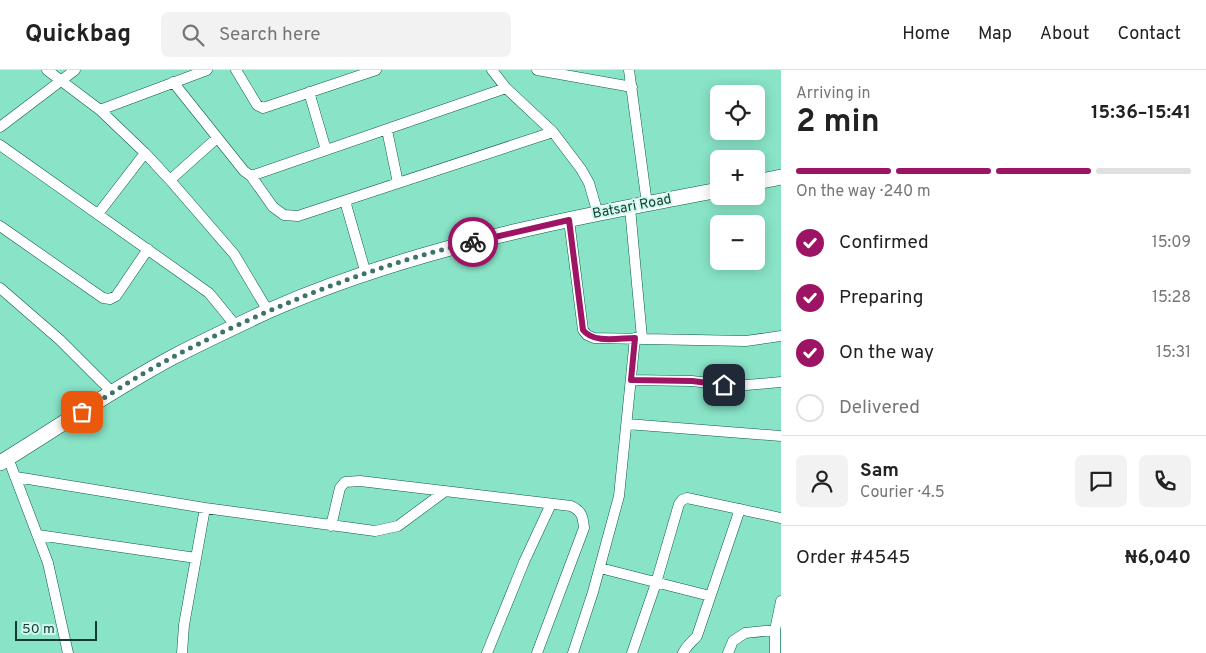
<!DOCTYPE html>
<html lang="en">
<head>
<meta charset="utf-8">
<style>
	body { margin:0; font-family:Overpass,sans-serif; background:#f2f2f2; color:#222; height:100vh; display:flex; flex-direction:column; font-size:19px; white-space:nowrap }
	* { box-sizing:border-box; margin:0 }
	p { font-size:16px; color:#767676 }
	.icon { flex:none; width:28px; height:28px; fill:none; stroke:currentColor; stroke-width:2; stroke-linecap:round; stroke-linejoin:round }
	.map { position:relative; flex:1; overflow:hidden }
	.side { display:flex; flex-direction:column; background:#fff; width:425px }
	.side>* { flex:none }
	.buttons { position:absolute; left:710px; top:15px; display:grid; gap:10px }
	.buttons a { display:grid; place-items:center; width:55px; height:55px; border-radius:8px; background:#fff; box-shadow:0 2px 12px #0003; font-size:25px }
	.scale { position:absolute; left:15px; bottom:12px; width:82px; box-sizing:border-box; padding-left:5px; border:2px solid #133a30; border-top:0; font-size:14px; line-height:18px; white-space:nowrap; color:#133a30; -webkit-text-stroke:4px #cffaeb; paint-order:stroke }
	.pin { position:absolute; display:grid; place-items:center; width:42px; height:42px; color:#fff; margin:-21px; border-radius:10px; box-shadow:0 2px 8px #0006 }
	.courier { position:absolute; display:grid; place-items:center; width:50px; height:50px; margin:-25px; border:4px solid #9d1464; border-radius:50%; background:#fff; color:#222; box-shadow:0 1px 6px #0007 }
	.head em { font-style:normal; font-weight:700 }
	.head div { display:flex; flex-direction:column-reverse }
	.head { display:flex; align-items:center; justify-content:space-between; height:85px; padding:0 15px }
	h1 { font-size:32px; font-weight:700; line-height:38px }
	.bar { display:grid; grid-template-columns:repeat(4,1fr); gap:8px 5px; align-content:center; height:60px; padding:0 15px }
	.bar i { height:6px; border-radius:4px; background:#e0e0e0 }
	.bar .current { background:#9d1464 }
	.bar p { grid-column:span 4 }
	.line { display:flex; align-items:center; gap:12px; padding:0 15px; border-top:1px solid #e0e0e0 }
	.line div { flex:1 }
	.round { display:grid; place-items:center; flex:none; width:52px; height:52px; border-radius:8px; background:#f2f2f2 }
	ol { padding:0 15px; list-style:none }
	li { display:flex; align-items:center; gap:15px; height:55px }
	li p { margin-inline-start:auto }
	li .icon { padding:5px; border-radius:50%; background:#9d1464; color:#fff; stroke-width:4 }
	li:last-child { color:#767676 }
	li i { width:28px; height:28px; border:2px solid #e0e0e0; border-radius:50% }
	header { display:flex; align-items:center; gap:30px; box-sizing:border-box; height:70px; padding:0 25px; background:#fff; border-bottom:1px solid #e0e0e0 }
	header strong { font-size:24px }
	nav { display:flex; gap:28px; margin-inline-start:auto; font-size:18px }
	.search { width:350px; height:45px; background:#f2f2f2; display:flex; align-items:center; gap:12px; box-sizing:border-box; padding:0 18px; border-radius:8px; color:#767676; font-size:19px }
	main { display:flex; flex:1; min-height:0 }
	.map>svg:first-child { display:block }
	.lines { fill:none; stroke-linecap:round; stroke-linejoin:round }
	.minor-casing { stroke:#0d5b49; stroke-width:11 }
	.primary-casing { stroke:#0d5b49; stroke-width:16 }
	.minor { stroke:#fff; stroke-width:10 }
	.primary { stroke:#fff; stroke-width:15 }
	.done { stroke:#3c7565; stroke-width:5; stroke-dasharray:0 9 }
	.route { stroke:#9d1464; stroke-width:6 }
	.labels { text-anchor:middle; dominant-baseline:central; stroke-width:4; stroke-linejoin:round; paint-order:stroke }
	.street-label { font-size:14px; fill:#133a30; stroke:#cffaeb }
</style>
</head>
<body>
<header>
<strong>Quickbag</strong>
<div class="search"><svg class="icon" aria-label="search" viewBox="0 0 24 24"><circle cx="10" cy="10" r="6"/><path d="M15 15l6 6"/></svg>Search here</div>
<nav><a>Home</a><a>Map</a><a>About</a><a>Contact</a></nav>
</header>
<main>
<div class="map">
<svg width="781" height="583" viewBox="0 0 781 583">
	<rect width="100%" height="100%" fill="#88e3c7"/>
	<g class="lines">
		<!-- minor casing -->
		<g class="minor-casing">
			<path id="minor" d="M 47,0 L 100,40 L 145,83 L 170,110 L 234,184 L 268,241
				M 236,0 L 257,35 L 263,38 L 376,0
				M 492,0 L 506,18 L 553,62 L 581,99 L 589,113 L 598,144
				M 537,0 L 632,17
				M 629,0 L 647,134
				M 173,12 L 244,101 L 251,106 L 506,18
				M 309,22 L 326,80
				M 100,40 L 207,0
				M 0,57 L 75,0
				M 387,60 L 398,113
				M 0,75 L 209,223 L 236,256
				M 251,106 L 273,137 L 284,145 L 298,146 L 553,62
				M 170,110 L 217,68
				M 345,131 L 366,204
				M 630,138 L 642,268
				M 98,144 L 145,83
				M 569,150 L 583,260 L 587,265 L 594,268 L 746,271 L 781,266
				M 0,156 L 103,228 L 110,229 L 116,226 L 148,179
				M 0,218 L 60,270 L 113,323
				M 631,310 L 692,311 L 735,316 L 781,312
				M 627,354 L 781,366
				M 8,388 L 48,493 L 68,583
				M 16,407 L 205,438 L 375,461 L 398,456 L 444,422
				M 331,456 L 340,418 L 345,412 L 360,411 L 571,436 C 582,441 583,447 584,458 L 537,583
				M 38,465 L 196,488
				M 600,498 L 710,526
				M 182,583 L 184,555 L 205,438
				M 487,583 L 524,492 L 551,434
				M 573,583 L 593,522 L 619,426 L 635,268
				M 632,583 L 656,513 L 679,434 L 682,430 L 687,428 L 781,448
				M 683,583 C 686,576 692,572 697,566 L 740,439
				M 728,583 L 733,571 L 745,563 L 775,560
				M 775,583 L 775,560 L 781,531"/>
		</g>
		<!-- primary casing -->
		<g class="primary-casing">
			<path id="primary" d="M 756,112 L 781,107
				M 0,393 C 57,358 113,319 173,287 C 204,271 236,256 268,241 C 411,178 566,149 719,120"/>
		</g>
		<!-- minor -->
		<use href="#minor" class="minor"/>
		<!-- primary -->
		<use href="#primary" class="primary"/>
	</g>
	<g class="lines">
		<!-- done -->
		<path class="done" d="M 82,342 C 112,323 142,303 173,287 C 266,238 371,196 473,172"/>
		<!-- route -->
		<path class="route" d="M 473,172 L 569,150 L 583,260 C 594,274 619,268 635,268 L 631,310 L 692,311 L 724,315"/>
	</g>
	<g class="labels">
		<!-- street labels -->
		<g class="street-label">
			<text transform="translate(632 137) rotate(-11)">Batsari Road</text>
		</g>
	</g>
</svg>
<div class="buttons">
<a><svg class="icon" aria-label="locate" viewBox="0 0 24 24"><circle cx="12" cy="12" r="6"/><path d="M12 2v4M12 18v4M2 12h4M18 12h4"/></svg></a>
<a>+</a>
<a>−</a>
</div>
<div class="scale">50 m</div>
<div class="pin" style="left:82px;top:342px;background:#ea580c"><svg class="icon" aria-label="bag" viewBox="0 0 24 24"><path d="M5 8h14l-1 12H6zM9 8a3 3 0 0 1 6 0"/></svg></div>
<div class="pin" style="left:724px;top:315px;background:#1f2937"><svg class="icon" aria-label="home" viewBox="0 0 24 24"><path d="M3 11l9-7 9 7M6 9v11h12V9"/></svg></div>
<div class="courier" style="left:473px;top:172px"><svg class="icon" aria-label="bike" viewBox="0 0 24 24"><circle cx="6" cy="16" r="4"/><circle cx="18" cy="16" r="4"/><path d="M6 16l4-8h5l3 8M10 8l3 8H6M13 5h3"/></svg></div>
</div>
<section class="side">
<div class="head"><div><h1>2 min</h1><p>Arriving in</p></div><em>15:36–15:41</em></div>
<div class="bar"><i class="current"></i><i class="current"></i><i class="current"></i><i></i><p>On the way · 240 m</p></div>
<ol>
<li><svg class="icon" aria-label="check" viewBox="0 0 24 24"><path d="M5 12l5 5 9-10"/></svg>Confirmed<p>15:09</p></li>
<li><svg class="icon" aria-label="check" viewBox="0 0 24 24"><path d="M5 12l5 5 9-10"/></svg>Preparing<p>15:28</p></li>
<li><svg class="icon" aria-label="check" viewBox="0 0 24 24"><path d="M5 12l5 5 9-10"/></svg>On the way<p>15:31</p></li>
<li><i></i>Delivered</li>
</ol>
<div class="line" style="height:90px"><a class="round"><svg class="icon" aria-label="person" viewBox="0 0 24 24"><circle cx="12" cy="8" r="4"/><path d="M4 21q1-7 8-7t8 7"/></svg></a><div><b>Sam</b><p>Courier · 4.5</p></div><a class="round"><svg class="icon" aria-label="chat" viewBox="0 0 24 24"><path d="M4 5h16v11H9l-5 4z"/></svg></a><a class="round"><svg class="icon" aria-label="phone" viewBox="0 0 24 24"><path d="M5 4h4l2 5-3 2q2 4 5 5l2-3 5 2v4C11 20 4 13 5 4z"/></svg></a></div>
<div class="line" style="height:65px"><div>Order #4545</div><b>₦6,040</b></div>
</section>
</main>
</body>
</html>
